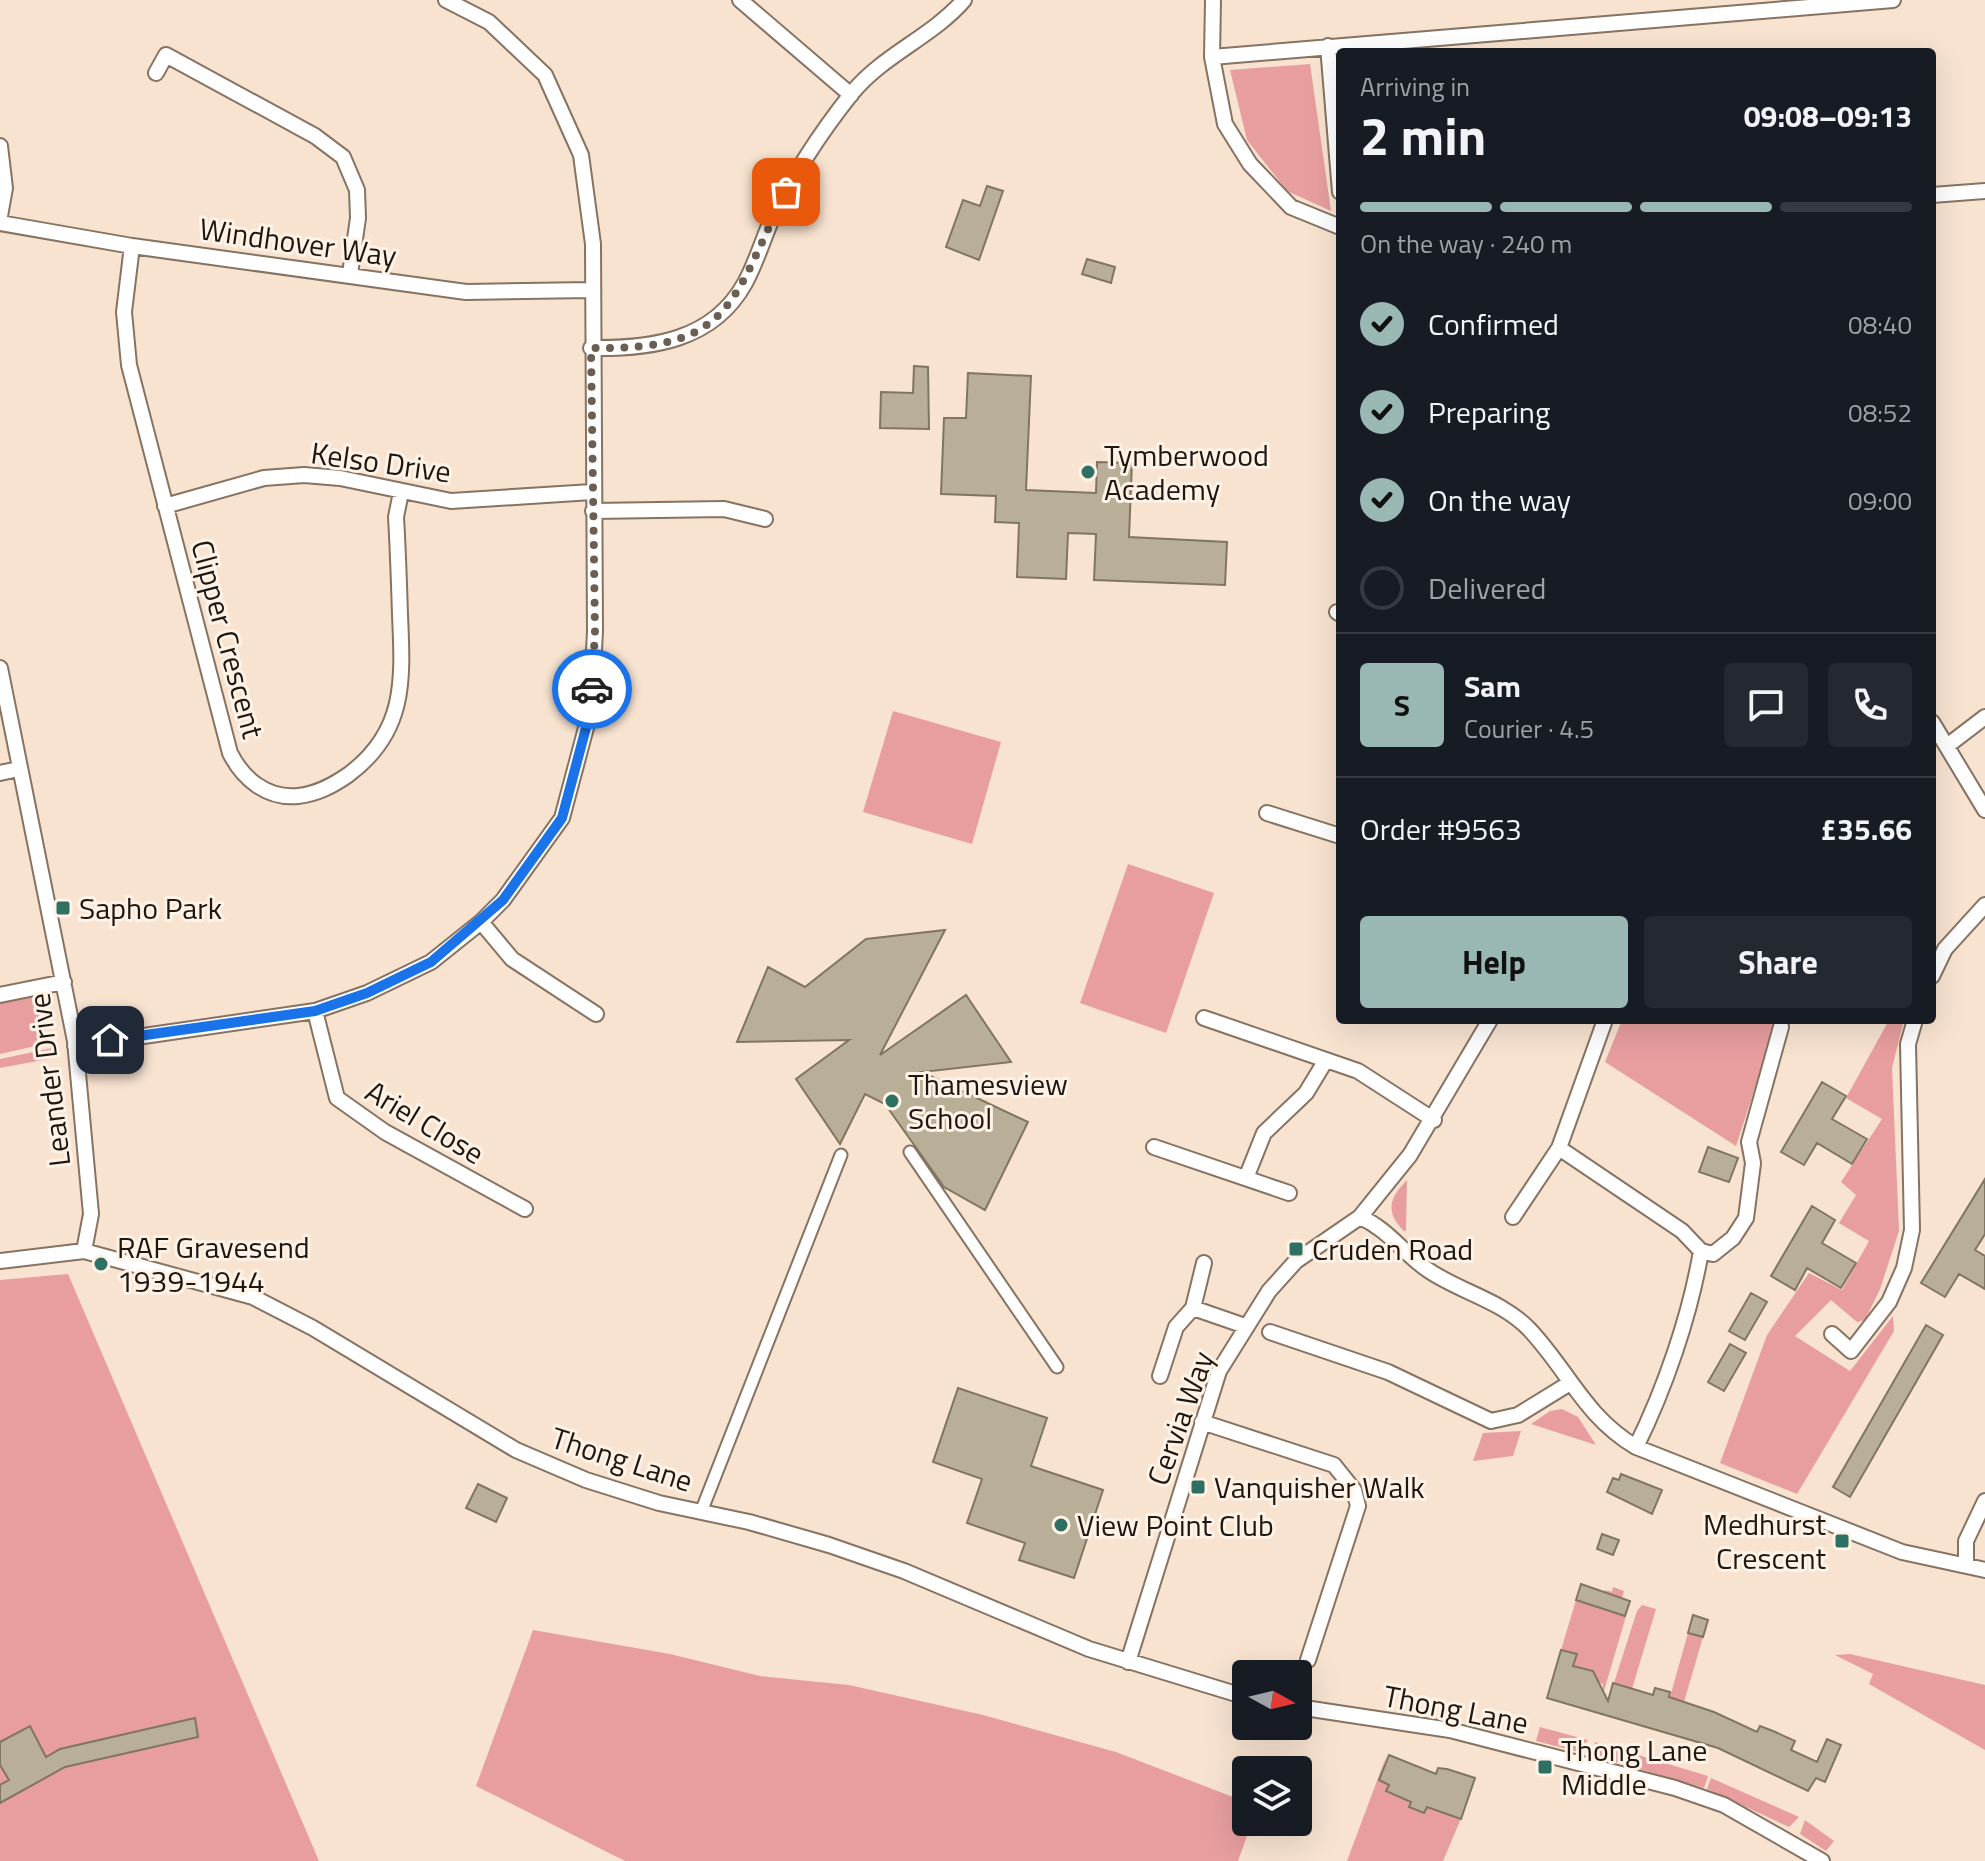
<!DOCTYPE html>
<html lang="en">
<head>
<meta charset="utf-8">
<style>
	body { margin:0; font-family:"Titillium Web",sans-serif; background:#242831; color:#f1f3f6; height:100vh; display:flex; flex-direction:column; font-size:30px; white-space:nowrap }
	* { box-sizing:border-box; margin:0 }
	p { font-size:26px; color:#9ea1a6 }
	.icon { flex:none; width:44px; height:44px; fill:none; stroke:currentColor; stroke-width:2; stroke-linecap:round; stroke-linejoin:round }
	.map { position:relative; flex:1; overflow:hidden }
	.side { position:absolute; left:1336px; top:48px; width:600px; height:976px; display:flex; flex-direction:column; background:#171b24; border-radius:8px; box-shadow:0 8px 32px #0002 }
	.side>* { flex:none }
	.needle { width:52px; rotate:98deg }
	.controls { position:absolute; left:1232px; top:1660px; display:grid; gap:16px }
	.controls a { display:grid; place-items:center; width:80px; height:80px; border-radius:8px; background:#171b24; box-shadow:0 8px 32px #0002; font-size:40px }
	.pin { position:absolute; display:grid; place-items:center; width:68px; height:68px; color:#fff; margin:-34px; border-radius:16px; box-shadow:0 4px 12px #0006 }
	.courier { position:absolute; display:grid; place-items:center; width:80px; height:80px; margin:-40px; border:6px solid #1a73e8; border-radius:50%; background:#fff; color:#222; box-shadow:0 2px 10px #0007 }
	.summary em { font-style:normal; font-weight:700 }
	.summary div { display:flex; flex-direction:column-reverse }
	.summary { display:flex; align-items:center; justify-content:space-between; height:136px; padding:0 24px }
	h1 { font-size:52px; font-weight:700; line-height:60px }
	.bar { display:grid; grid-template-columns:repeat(4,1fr); gap:12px 8px; align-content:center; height:96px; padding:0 24px }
	.bar i { height:10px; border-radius:6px; background:#363941 }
	.bar .selected { background:#99b8b3 }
	.bar p { grid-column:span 4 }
	.line { display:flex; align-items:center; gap:20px; padding:0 24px; border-top:2px solid #363941 }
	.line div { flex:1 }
	.round { display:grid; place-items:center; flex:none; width:84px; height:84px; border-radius:8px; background:#242831 }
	ol { padding:0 24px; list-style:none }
	li { display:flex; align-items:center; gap:24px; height:88px }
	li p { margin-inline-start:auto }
	li .icon { padding:8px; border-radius:50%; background:#99b8b3; color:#111; stroke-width:4 }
	li:last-child { color:#9ea1a6 }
	li i { width:44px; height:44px; border:4px solid #363941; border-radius:50% }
	.action { display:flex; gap:16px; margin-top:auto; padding:16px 24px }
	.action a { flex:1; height:92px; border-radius:8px; background:#99b8b3; color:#111; font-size:32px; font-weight:700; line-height:92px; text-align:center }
	.action a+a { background:#242831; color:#f1f3f6 }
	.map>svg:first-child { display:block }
	.green { fill:#e89e9f }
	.building { fill:#b9ae97; stroke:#807660; stroke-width:2 }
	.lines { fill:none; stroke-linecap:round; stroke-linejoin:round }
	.pedestrian-casing { stroke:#867362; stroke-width:15 }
	.minor-casing { stroke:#867362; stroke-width:18 }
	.pedestrian { stroke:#fff; stroke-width:11 }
	.minor { stroke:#fff; stroke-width:14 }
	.done { stroke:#6b5f54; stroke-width:8; stroke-dasharray:0 14.4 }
	.route { stroke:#1a73e8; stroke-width:10 }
	.poi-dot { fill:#2e7062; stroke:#fff2e6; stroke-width:3 }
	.labels { text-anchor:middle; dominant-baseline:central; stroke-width:6; stroke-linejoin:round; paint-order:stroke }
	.street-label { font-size:30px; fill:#1f1811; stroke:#fff2e6 }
	.poi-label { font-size:30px; fill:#1f1811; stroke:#fff2e6; text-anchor:start }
</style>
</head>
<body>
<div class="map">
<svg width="1985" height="1861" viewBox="0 0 1985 1861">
	<rect width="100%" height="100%" fill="#f8e3d0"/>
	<!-- green -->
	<path class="green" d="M 1310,64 L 1331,211 L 1287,191 L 1247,140 L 1230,70 Z
		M 893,711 L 1001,742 L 972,844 L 863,812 Z
		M 1128,864 L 1214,893 L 1166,1033 L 1080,1003 Z
		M 36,994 L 44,1044 L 0,1054 L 0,1001 Z
		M 1622,1020 L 1777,1020 L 1736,1146 L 1605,1062 Z
		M 1889,1020 L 1904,1020 L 1892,1068 L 1899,1231 L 1880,1289 L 1865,1320 L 1857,1322 L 1831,1300 L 1795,1336 L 1850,1371 L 1893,1316 L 1894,1331 L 1797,1494 L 1720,1463 L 1767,1335 L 1809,1273 L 1842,1290 L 1869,1241 L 1839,1223 L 1856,1195 L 1841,1182 L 1882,1119 L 1846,1098 Z
		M 57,1047 L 59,1057 L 0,1068 L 0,1059 Z
		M 1407,1180 L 1406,1231 L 1404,1231 C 1385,1212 1389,1198 1407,1180 Z
		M 68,1274 L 319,1861 L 0,1861 L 0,1280 Z
		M 1562,1409 L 1578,1417 L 1596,1445 L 1531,1424 L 1550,1411 Z
		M 1521,1431 L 1513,1456 L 1473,1461 L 1483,1433 Z
		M 1613,1587 L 1624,1591 L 1618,1614 L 1626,1616 L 1601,1701 L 1603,1684 L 1594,1681 L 1593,1671 L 1572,1670 L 1576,1655 L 1561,1650 L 1576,1600 L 1599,1607 L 1605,1590 L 1612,1592 Z
		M 1642,1605 L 1656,1609 L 1632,1689 L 1615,1684 L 1604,1714 L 1637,1611 Z
		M 533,1630 L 670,1654 L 760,1676 L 849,1685 L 983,1715 L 1116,1752 L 1246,1802 L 1246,1822 L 1252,1822 L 1238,1861 L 625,1861 L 476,1786 Z
		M 1688,1633 L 1703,1637 L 1684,1702 L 1670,1697 Z
		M 1850,1654 L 1985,1685 L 1985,1750 L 1869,1684 L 1873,1674 L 1835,1655 Z
		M 1540,1727 L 1588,1740 L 1579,1752 L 1536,1741 Z
		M 1595,1742 L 1708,1776 L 1704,1788 L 1594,1756 Z
		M 1387,1754 L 1379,1780 L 1389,1785 L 1386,1792 L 1411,1802 L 1409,1807 L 1416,1810 L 1422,1795 L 1465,1809 L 1443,1861 L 1347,1861 Z
		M 1711,1778 L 1799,1817 L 1789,1827 L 1707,1789 Z
		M 1805,1820 L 1834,1841 L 1826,1851 L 1800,1834 Z"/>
	<!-- building -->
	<path class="building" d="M 987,186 L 1003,191 L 979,260 L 946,247 L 963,200 L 980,206 Z
		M 1087,259 L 1115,267 L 1111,283 L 1082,274 Z
		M 914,366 L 928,367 L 929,429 L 880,428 L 881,392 L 913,393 Z
		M 968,373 L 1031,376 L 1026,490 L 1096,493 L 1097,462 L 1132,463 L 1129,537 L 1227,542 L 1225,585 L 1094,580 L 1096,534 L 1068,533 L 1066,579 L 1017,577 L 1019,523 L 995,522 L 996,496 L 941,494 L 944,418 L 966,418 Z
		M 945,930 L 880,1055 L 966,995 L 1011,1062 L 922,1072 L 1028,1122 L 985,1210 L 944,1187 L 885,1104 L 865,1094 L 840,1144 L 796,1079 L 849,1040 L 737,1042 L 768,967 L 805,987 L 866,939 Z
		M 1822,1082 L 1846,1096 L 1832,1119 L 1867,1139 L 1852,1164 L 1817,1143 L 1804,1165 L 1781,1152 Z
		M 1708,1147 L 1738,1158 L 1729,1182 L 1699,1172 Z
		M 1985,1179 L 1985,1234 L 1975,1250 L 1985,1256 L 1985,1289 L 1959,1274 L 1945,1297 L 1921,1283 Z
		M 1812,1206 L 1835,1220 L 1822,1243 L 1856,1263 L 1841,1288 L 1807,1268 L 1795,1290 L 1771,1276 Z
		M 1751,1293 L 1767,1302 L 1745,1340 L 1729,1331 Z
		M 1926,1325 L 1943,1335 L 1850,1497 L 1833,1487 Z
		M 1730,1344 L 1746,1353 L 1724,1391 L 1708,1382 Z
		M 958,1388 L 1047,1418 L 1031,1466 L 1103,1490 L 1074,1578 L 1019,1560 L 1025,1543 L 967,1523 L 982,1479 L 933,1462 Z
		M 1621,1474 L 1662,1490 L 1652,1514 L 1607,1492 L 1613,1478 L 1619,1480 Z
		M 478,1484 L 507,1498 L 496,1522 L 466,1508 Z
		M 1602,1534 L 1619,1540 L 1613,1555 L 1597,1549 Z
		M 1581,1584 L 1630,1601 L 1625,1616 L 1576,1600 Z
		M 1693,1615 L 1708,1620 L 1703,1637 L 1688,1633 Z
		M 1561,1650 L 1577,1654 L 1573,1666 L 1593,1671 L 1608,1701 L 1613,1683 L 1653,1695 L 1655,1688 L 1670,1692 L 1669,1697 L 1714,1712 L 1757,1732 L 1760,1726 L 1773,1731 L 1795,1741 L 1791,1750 L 1817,1762 L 1827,1739 L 1841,1745 L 1825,1782 L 1816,1778 L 1808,1791 L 1718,1748 L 1547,1698 Z
		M 195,1718 L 198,1737 L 65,1767 L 0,1803 L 0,1785 L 9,1780 L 0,1765 L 0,1742 L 30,1726 L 46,1757 L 60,1749 Z
		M 1389,1755 L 1436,1774 L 1438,1768 L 1447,1769 L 1475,1778 L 1461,1819 L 1427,1807 L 1424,1813 L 1409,1807 L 1411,1802 L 1386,1791 L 1389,1785 L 1379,1780 Z"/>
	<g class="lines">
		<!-- pedestrian casing -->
		<g class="pedestrian-casing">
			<path id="pedestrian" d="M 910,1152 L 1057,1367
				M 701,1512 L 841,1155"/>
		</g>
		<!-- minor casing -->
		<g class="minor-casing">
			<path id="minor" d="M 740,0 L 851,95
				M 1213,0 L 1212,57 L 1225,124 L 1250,164 L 1291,207 L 1340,227
				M 1328,46 L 1340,192
				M 1212,57 L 1893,0
				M 156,73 L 166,55 L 315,136 L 343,157 L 357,190 L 358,218 L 350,274
				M 0,146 L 5,188 L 0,216
				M 1932,195 L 1985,191
				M 0,223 L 132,246 L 466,292 L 590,290
				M 132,246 L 124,312 L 129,365 L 230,753 C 243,779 267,799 298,796 C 317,794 332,786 348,775 C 406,732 403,681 400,615 C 399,583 398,550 396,517 L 401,492
				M 591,348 C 651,349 713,341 745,283 C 756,263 762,242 771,221 C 792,176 821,132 852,93 C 884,54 932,37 964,0
				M 165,506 L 264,478 L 304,475 L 340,478 L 451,501 L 592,492
				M 593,511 L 724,509 L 765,519
				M 1337,612 L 1340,614
				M 0,668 L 75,1041 L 91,1214 L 84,1251
				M 1932,722 L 1985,810
				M 1947,746 L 1985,717
				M 0,773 L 19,769
				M 1267,813 L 1340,836
				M 481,922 L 512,959 L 596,1014
				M 1932,976 L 1945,949 L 1985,905
				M 0,995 L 64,982
				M 315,1011 L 337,1098 L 385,1132 L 525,1209
				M 1204,1018 L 1358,1071 L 1434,1120
				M 75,1046 L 315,1011 L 367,993 L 431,962 L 481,922 L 503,900 L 562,818 L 591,709 L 595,631 L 593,244 L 581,155 L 545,75 L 489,22 L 446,0
				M 1154,1147 L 1289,1193
				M 1559,1148 L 1682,1231 L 1701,1251 C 1690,1316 1665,1388 1636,1447
				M 1246,1178 L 1264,1133 L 1306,1093 L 1326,1060
				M 1360,1217 C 1388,1229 1403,1253 1428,1270 C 1460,1292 1501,1300 1529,1329 C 1568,1370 1584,1416 1636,1447 L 1902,1552 L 1985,1570
				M 1513,1217 L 1559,1148 L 1605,1020
				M 1701,1251 L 1713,1254 L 1733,1238 L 1746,1218 L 1753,1163 L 1749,1142 L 1781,1027
				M 0,1261 L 84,1251 L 253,1297 L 313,1328 L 516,1450 L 586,1480 L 659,1503 L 749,1522 L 829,1545 L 904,1571 L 1089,1649 L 1246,1697
				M 1193,1308 L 1204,1263
				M 1270,1332 L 1388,1372 L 1491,1421 L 1518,1415 L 1570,1383
				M 1832,1334 L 1851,1351 L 1889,1302 L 1904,1268 L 1912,1230 L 1908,1044 L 1915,1020
				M 1160,1376 L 1176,1327 L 1193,1308 L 1245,1326
				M 1202,1422 L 1334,1465 L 1354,1490 L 1358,1506 L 1308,1660
				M 1966,1565 L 1966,1541 L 1985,1501
				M 1128,1662 L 1219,1371 L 1269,1291 L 1296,1261 L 1360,1217 L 1410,1155 L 1490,1020
				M 1298,1707 L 1450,1730 L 1675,1788 L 1724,1805 L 1822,1861"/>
		</g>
		<!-- pedestrian -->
		<use href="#pedestrian" class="pedestrian"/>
		<!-- minor -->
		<use href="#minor" class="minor"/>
	</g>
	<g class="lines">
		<!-- done -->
		<path class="done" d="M 592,689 L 595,631 L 591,348 C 734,351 731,301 786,192"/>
		<!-- route -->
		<path class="route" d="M 110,1040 L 315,1011 L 367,993 L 431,962 L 503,900 L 562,818 L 591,709 L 592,689"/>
	</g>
	<!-- markers -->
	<g class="poi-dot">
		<circle cx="1088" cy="472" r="8"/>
		<rect x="55" y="900" width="16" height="16" rx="4"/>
		<circle cx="892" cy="1101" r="8"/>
		<rect x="1288" y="1241" width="16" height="16" rx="4"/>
		<circle cx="101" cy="1264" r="8"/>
		<rect x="1190" y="1479" width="16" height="16" rx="4"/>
		<circle cx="1061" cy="1525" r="8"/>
		<rect x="1834" y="1533" width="16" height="16" rx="4"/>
		<rect x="1537" y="1759" width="16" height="16" rx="4"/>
	</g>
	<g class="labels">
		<!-- street labels -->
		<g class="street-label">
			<text transform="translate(298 242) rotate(8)">Windhover Way</text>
			<text transform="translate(381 462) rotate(8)">Kelso Drive</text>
			<text transform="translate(228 639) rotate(75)">Clipper Crescent</text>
			<text transform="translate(49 1080) rotate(-97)">Leander Drive</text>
			<text transform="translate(425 1122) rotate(31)">Ariel Close</text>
			<text transform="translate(1180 1418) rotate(-70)">Cervia Way</text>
			<text transform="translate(622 1459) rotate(18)">Thong Lane</text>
			<text transform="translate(1456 1709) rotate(11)">Thong Lane</text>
		</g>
		<!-- poi labels -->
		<g class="poi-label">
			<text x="1104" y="455">Tymberwood<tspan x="1104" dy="34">Academy</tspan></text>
			<text x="79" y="908">Sapho Park</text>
			<text x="908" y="1084">Thamesview<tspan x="908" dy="34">School</tspan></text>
			<text x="117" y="1247">RAF Gravesend<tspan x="117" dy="34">1939-1944</tspan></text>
			<text x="1312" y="1249">Cruden Road</text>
			<text x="1214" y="1487">Vanquisher Walk</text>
			<text x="1826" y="1524" text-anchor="end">Medhurst<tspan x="1826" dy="34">Crescent</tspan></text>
			<text x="1077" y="1525">View Point Club</text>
			<text x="1561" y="1750">Thong Lane<tspan x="1561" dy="34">Middle</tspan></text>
		</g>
	</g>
</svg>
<div class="controls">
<a><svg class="needle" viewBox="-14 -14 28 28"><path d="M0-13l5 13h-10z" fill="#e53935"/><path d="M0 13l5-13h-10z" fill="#9ea1a6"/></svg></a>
<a><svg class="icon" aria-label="layers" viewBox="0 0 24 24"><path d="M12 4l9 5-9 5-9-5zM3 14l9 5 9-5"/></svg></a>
</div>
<div class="pin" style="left:786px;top:192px;background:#ea580c"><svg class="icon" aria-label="bag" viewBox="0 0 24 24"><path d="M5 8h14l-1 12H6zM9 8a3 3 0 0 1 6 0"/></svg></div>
<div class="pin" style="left:110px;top:1040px;background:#1f2937"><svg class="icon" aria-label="home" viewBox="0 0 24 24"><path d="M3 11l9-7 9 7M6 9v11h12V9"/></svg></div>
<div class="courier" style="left:592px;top:689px"><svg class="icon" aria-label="car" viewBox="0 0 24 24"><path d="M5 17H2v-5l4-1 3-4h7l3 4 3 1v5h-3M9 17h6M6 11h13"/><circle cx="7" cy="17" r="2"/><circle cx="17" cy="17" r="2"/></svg></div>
<section class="side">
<div class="summary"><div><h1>2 min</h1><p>Arriving in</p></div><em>09:08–09:13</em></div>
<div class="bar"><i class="selected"></i><i class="selected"></i><i class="selected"></i><i></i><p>On the way · 240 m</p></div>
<ol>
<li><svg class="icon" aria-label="check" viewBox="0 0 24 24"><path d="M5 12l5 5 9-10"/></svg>Confirmed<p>08:40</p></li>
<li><svg class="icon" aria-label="check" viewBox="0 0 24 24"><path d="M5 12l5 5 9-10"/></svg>Preparing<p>08:52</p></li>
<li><svg class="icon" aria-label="check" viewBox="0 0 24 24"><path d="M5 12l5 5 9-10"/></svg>On the way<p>09:00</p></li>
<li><i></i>Delivered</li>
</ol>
<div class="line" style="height:144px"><b class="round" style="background:#99b8b3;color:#111">S</b><div><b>Sam</b><p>Courier · 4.5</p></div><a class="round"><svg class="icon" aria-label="chat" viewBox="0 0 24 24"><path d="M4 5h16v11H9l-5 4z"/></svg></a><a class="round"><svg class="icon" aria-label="phone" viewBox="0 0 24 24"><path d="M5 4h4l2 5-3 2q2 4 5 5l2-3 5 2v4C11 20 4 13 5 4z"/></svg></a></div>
<div class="line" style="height:104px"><div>Order #9563</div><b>£35.66</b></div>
<div class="action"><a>Help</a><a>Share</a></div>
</section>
</div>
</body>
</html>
